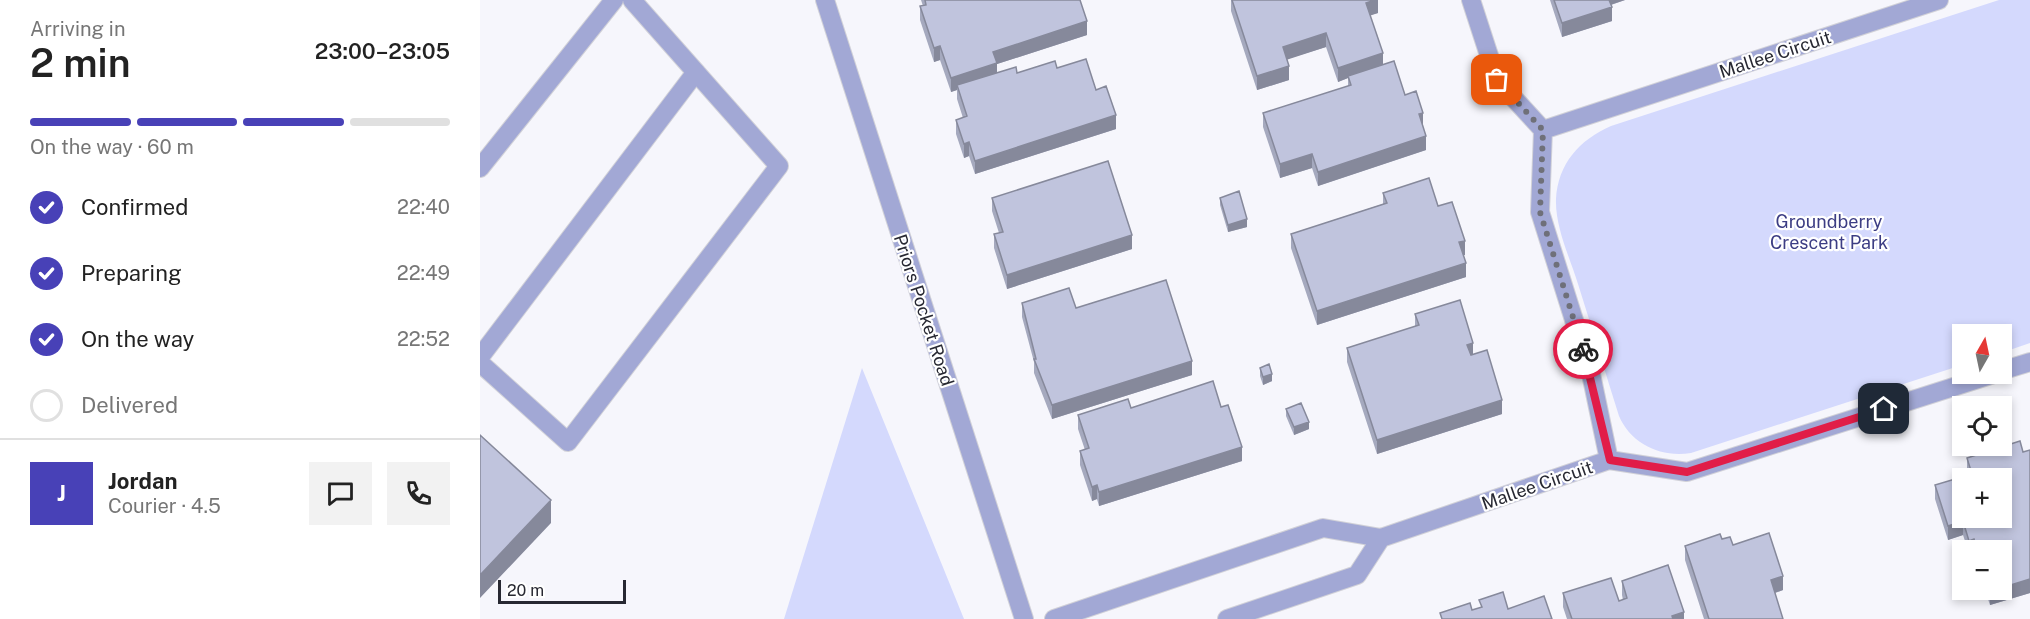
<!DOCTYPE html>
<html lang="en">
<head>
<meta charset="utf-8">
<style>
	body { margin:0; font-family:"Public Sans",sans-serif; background:#f2f2f2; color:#222; height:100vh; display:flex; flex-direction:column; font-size:22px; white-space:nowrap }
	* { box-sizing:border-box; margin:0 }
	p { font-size:20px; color:#767676 }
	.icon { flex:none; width:33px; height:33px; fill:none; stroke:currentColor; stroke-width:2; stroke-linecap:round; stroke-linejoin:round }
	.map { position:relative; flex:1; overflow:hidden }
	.panel { display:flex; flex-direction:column; background:#fff; width:480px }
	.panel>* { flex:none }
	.needle { width:39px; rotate:9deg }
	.buttons { position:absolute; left:1472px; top:324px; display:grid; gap:12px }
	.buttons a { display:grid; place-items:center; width:60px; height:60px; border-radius:0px; background:#fff; box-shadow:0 3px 9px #0003; font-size:30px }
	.scale { position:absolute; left:18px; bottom:15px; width:128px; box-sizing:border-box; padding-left:6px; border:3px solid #272832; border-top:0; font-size:16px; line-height:21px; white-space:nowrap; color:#272832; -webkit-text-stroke:4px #fff; paint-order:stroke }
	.pin { position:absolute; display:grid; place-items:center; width:51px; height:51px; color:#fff; margin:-26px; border-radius:12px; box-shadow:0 3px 9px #0006 }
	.courier { position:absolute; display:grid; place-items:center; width:60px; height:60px; margin:-30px; border:4px solid #e11d48; border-radius:50%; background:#fff; color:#222; box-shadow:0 2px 8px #0007 }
	.head em { font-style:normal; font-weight:600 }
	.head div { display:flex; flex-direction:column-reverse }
	.head { display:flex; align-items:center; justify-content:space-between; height:102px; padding:0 30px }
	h1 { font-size:39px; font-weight:600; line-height:45px }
	.bar { display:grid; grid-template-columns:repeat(4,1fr); gap:9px 6px; align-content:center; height:72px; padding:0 30px }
	.bar i { height:8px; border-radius:4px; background:#e0e0e0 }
	.bar .selected { background:#4841b7 }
	.bar p { grid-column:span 4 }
	.line { display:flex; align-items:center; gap:15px; padding:0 30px; border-top:2px solid #e0e0e0 }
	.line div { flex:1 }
	.round { display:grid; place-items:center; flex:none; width:63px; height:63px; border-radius:0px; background:#f2f2f2 }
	ol { padding:0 30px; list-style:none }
	li { display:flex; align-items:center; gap:18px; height:66px }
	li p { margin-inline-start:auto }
	li .icon { padding:6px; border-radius:50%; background:#4841b7; color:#fff; stroke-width:4 }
	li:last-child { color:#767676 }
	li i { width:33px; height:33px; border:3px solid #e0e0e0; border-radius:50% }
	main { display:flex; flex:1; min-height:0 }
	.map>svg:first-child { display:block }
	.green { fill:#d4d9fd }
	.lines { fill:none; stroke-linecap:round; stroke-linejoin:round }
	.minor-casing { stroke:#d1d1d8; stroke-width:20 }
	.minor { stroke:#a2a8d5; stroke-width:18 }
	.wall { fill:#a5a9be; fill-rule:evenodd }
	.shaded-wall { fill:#86899b }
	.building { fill:#c0c4dd; stroke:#86899b; stroke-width:1.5; fill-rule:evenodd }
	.done { stroke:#6f7079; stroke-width:6; stroke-dasharray:0 10.8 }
	.route { stroke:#e11d48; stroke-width:8 }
	.labels { text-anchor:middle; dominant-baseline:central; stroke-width:4.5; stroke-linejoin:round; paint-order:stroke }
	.street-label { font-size:18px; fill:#272832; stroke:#fff }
	.park-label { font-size:18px; fill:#3c3d84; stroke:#fff }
</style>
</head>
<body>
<main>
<section class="panel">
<div class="head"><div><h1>2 min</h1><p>Arriving in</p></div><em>23:00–23:05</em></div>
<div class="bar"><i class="selected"></i><i class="selected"></i><i class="selected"></i><i></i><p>On the way · 60 m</p></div>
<ol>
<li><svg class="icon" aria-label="check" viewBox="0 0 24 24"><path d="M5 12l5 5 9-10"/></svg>Confirmed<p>22:40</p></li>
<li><svg class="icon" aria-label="check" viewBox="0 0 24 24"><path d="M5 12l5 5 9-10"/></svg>Preparing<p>22:49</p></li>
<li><svg class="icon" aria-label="check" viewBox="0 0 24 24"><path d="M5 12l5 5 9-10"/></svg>On the way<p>22:52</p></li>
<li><i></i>Delivered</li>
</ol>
<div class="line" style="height:108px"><b class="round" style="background:#4841b7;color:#fff">J</b><div><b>Jordan</b><p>Courier · 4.5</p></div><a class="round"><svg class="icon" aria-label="chat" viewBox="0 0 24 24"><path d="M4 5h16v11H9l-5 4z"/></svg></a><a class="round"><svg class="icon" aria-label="phone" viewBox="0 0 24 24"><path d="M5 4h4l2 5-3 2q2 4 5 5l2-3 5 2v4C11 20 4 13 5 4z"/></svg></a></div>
</section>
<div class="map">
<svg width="1550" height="619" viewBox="0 0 1550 619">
	<rect width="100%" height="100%" fill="#f6f6fc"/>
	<!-- green -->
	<path class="green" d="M 1519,0 L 1550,0 L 1550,343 L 1521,353 L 1521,334 L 1482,334 L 1482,365 L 1211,453 C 1181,458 1151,444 1139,416 C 1125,372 1112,328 1098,284 C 1090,258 1075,227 1076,199 C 1078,164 1099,140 1131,126 Z
		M 382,368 L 484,619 L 304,619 Z"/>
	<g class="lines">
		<!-- minor casing -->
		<g class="minor-casing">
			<path id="minor" d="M 345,0 L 544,619
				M 991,0 L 1017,80 L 1063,130 L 1060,212 L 1111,374 L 1129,460
				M 1063,130 L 1459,0
				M 0,168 L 134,0
				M 0,357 L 216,72
				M 0,363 L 88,442 L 299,166 L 152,0
				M 1521,371 L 1550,362
				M 574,619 L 843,528 L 901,538 L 1129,460 L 1207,472 L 1514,374
				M 747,619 L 877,575 L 901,538"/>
		</g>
		<!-- minor -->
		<use href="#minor" class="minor"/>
	</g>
	<!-- wall -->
	<path class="wall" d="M 441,0 L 600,0 L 607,35 L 517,64 L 517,73 L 537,73 L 577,68 L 616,90 L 636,129 L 495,174 L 489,156 L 484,158 L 476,134 L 476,120 L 483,118 L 477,99 L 477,90 L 471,92 L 460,60 L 454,62 L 440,20 L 440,6 L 443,6 Z
		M 751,0 L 898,0 L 898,13 L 890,15 L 903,64 L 925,95 L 943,126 L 946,150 L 838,186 L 832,168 L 800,178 L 783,127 L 783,113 L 868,86 L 868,78 L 858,82 L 846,47 L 807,59 L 809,80 L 777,90 L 751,11 Z
		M 1070,0 L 1145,0 L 1131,5 L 1132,21 L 1082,37 Z
		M 903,193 L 958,206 L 985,255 L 983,255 L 986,277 L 837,325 L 811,248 L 811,234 L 903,204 Z
		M 512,198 L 652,249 L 527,289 L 514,248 L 514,234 L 519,233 L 512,211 Z
		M 740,198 L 767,227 L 748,232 L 740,205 Z
		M 542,303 L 596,308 L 712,375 L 572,419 L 554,373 L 554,362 L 542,317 Z
		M 935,314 L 993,354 L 1022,414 L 897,454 L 867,362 L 867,348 L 935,327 Z
		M 780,368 L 792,381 L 783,385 L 780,376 Z
		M 741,407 L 762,461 L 619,506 L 617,499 L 612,501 L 600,465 L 600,451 L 605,450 L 598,429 L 598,415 L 651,408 Z
		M 806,409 L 829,429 L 814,435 L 806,416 Z
		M 1540,441 L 1543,452 L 1550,450 L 1550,593 L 1510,605 L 1505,590 L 1521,590 L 1521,550 L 1488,550 L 1483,535 L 1468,540 L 1455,499 L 1455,485 L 1488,475 L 1487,472 L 1487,458 ZM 1482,478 L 1521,478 L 1521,518 L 1482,518 Z
		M 1242,539 L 1253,545 L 1303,590 L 1295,593 L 1303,619 L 1224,619 L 1205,560 L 1205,546 Z
		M 1142,581 L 1204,619 L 1087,619 L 1083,607 L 1083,593 L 1139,601 L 1143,600 L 1142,595 Z"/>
	<!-- shaded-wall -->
	<path class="shaded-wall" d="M 895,0 L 898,0 L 898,13 L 886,17 L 886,3 Z
		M 1127,0 L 1145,0 L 1127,6 Z
		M 1132,7 L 1132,21 L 1082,37 L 1082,23 Z
		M 607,21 L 607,35 L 517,64 L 517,77 L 477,85 L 477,90 L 471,92 L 471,78 L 513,52 Z
		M 846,33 L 846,47 L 803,61 L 803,47 Z
		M 460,46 L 460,60 L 454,62 L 454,48 Z
		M 903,53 L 903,67 L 868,76 L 868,78 L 858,82 L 858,68 Z
		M 809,66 L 809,80 L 777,90 L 777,76 Z
		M 943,113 L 943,127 L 939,114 Z
		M 636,115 L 636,129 L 495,174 L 495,161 Z
		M 946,136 L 946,150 L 838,186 L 838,172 Z
		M 489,142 L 489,156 L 484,158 L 484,144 Z
		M 832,154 L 832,168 L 800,178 L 800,164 Z
		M 767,219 L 767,227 L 748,232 L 748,225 Z
		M 652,235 L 652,249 L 527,289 L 527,275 Z
		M 985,241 L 985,255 L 979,256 L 979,242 Z
		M 986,263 L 986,277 L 837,325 L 837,311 Z
		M 993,343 L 993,356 L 987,359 L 987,345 Z
		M 712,361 L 712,375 L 572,419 L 572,405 Z
		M 792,374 L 792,381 L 783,385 L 783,377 Z
		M 1022,400 L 1022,414 L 897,454 L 897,440 Z
		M 829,422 L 829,429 L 814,435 L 814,427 Z
		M 762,447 L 762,461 L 619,506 L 619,492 Z
		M 617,485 L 617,499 L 612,501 L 612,487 Z
		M 71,500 L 71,523 L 0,598 L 0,575 Z
		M 1483,521 L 1483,535 L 1468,540 L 1468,526 Z
		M 1494,539 L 1494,550 L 1489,550 L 1489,541 Z
		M 1303,576 L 1303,590 L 1291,594 L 1291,580 Z
		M 1550,579 L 1550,593 L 1510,605 L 1510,591 L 1516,590 L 1521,590 L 1521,588 Z
		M 1204,612 L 1204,619 L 1192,619 L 1192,616 Z"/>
	<!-- building -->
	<path class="building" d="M 445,0 L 600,0 L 607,21 L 513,52 L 517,63 L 471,78 L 460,46 L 454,48 L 440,6 L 446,5 Z
		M 752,0 L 895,0 L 886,3 L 903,53 L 858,68 L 846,33 L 803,47 L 809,66 L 777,76 Z
		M 1074,0 L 1129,0 L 1132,7 L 1082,23 Z
		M 606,59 L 616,90 L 626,86 L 636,115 L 495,161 L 489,142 L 484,144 L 476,120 L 487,116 L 477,85 L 536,67 L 537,73 L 575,61 L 577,68 Z
		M 914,61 L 925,95 L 936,91 L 943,113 L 939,114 L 946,136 L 838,172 L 832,154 L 800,164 L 783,113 L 871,85 L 868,76 Z
		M 628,161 L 652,235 L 527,275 L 514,234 L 523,232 L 512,198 Z
		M 949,178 L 958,206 L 972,202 L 985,241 L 979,242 L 986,263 L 837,311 L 811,234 L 907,203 L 903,193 Z
		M 759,191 L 767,219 L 748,225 L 740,198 Z
		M 686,280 L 712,361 L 572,405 L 554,359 L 556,359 L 542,303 L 589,288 L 596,308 Z
		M 980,300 L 993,343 L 987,345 L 991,355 L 1007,350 L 1022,400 L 897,440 L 867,348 L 939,325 L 935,314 Z
		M 789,364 L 792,374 L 783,377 L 780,368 Z
		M 733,381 L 741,407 L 748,405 L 762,447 L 619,492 L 617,485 L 612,487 L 600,451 L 609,448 L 598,415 L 648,399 L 651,408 Z
		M 821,403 L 829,422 L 814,427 L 806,409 Z
		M 0,435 L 71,500 L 0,575 Z
		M 1540,441 L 1543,452 L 1550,450 L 1550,579 L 1521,588 L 1521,550 L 1497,550 L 1494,539 L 1489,541 L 1483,521 L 1468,526 L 1455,485 L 1492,474 L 1487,458 ZM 1482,478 L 1521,478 L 1521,518 L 1482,518 Z
		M 1289,533 L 1303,576 L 1291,580 L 1303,619 L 1229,619 L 1205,546 L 1240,534 L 1242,539 L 1250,537 L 1253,545 Z
		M 1188,565 L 1204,612 L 1192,616 L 1193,619 L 1092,619 L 1083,593 L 1131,578 L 1139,601 L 1147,598 L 1142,581 Z
		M 1023,592 L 1028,609 L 1064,596 L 1072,619 L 962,619 L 960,613 L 990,603 L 992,610 L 1002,607 L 999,600 Z"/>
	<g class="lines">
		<!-- done -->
		<path class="done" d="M 1017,80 L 1063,130 L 1060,212 L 1103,349"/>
		<!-- route -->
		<path class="route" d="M 1103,349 L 1130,460 L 1207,472 L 1404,409"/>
	</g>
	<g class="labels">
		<!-- street labels -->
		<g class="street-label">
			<text transform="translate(1295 54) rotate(-18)">Mallee Circuit</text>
			<text transform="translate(444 310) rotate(72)">Priors Pocket Road</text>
			<text transform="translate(1057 485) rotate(-19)">Mallee Circuit</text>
		</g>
		<!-- park labels -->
		<g class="park-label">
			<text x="1349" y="221">Groundberry<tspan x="1349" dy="21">Crescent Park</tspan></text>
		</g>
	</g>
</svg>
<div class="buttons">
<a><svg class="needle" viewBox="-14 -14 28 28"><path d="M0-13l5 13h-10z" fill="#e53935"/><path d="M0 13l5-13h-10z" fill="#767676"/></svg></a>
<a><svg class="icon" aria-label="locate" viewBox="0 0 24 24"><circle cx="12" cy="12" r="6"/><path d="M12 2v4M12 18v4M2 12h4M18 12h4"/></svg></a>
<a>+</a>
<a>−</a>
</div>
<div class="scale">20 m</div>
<div class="pin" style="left:1017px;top:80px;background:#ea580c"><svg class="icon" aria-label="bag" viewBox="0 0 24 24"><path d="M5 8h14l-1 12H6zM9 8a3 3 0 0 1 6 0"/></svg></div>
<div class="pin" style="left:1404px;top:409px;background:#1f2937"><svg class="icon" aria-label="home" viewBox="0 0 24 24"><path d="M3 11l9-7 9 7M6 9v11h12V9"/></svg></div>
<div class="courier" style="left:1103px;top:349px"><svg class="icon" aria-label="bike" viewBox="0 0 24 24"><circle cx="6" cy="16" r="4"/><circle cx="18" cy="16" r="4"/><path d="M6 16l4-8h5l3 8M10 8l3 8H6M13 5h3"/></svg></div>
</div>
</main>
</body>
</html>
